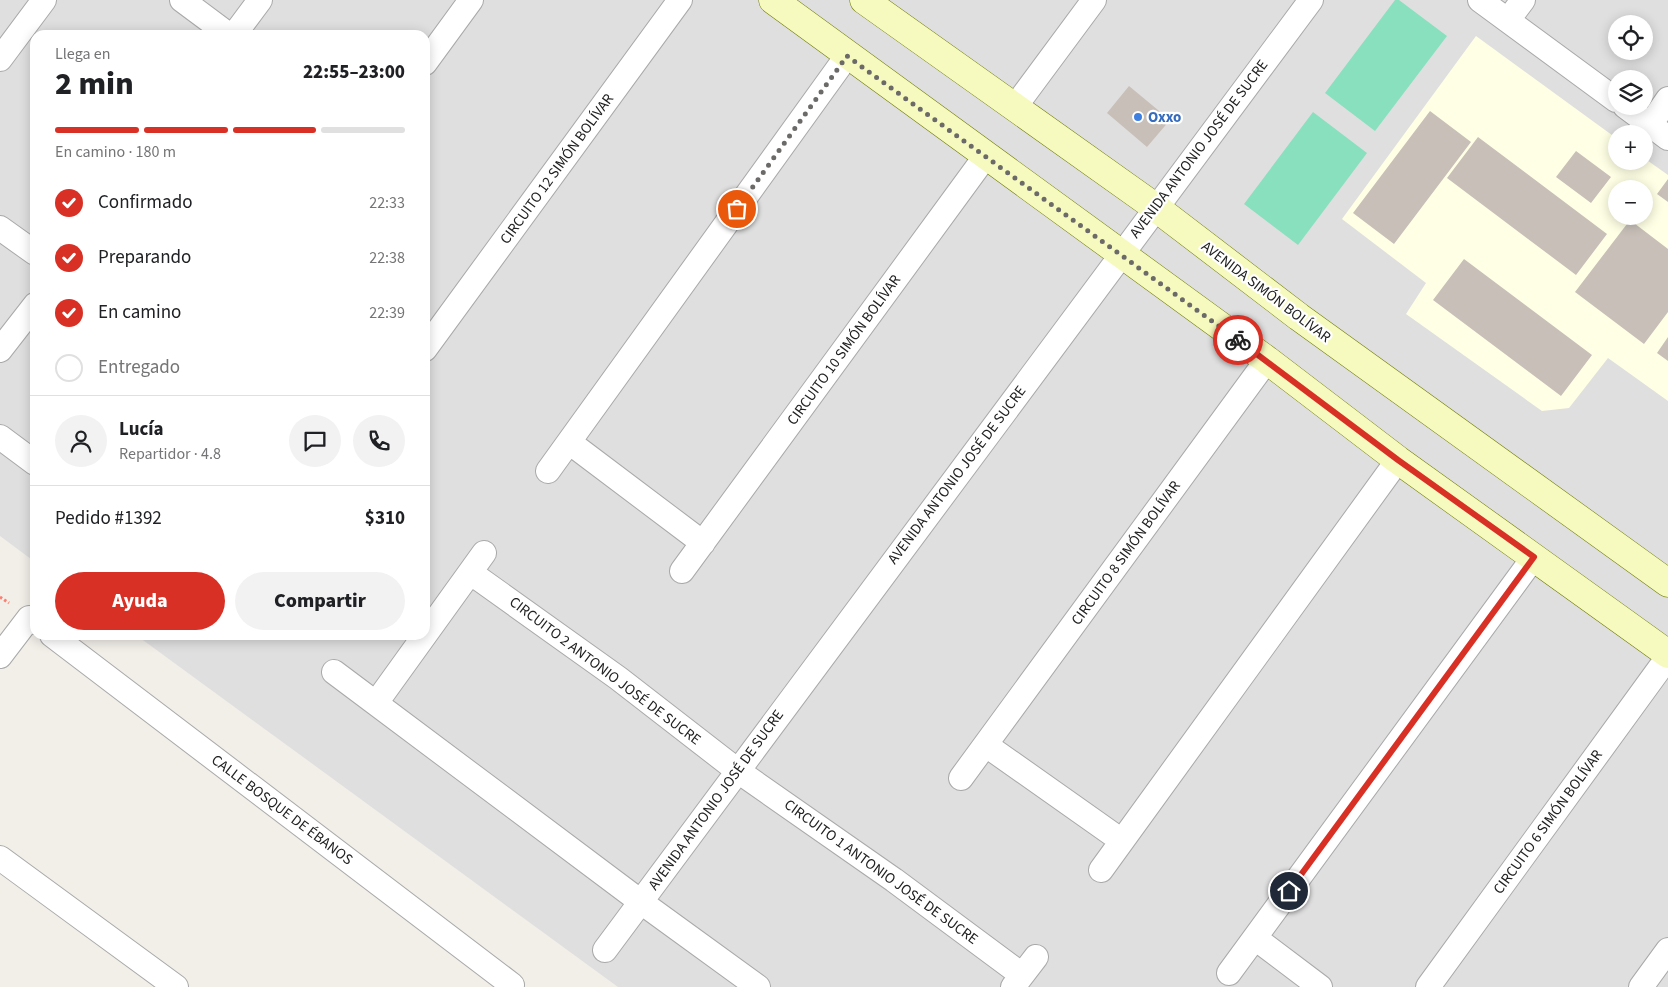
<!DOCTYPE html>
<html lang="es">
<head>
<meta charset="utf-8">
<style>
	body { margin:0; font-family:"Source Sans 3",sans-serif; background:#f2f2f2; color:#202124; height:100vh; display:flex; flex-direction:column; font-size:19px; white-space:nowrap }
	* { box-sizing:border-box; margin:0 }
	p { font-size:16px; color:#757577 }
	.icon { flex:none; width:28px; height:28px; fill:none; stroke:currentColor; stroke-width:2; stroke-linecap:round; stroke-linejoin:round }
	.map { position:relative; flex:1; overflow:hidden }
	.side { position:absolute; left:30px; top:30px; width:400px; height:610px; display:flex; flex-direction:column; background:#fff; border-radius:15px; box-shadow:0 2px 12px #0003 }
	.side>* { flex:none }
	.buttons { position:absolute; left:1608px; top:15px; display:grid; gap:10px }
	.buttons a { display:grid; place-items:center; width:45px; height:45px; border-radius:50%; background:#fff; box-shadow:0 2px 12px #0003; font-size:25px }
	.pin { position:absolute; display:grid; place-items:center; width:42px; height:42px; color:#fff; margin:-21px; border:2px solid #fff; border-radius:50%; box-shadow:0 1px 5px #0007 }
	.courier { position:absolute; display:grid; place-items:center; width:50px; height:50px; margin:-25px; border:4px solid #d93025; border-radius:50%; background:#fff; color:#222; box-shadow:0 1px 6px #0007 }
	.head em { font-style:normal; font-weight:800 }
	.head div { display:flex; flex-direction:column-reverse }
	.head { display:flex; align-items:center; justify-content:space-between; height:85px; padding:0 25px }
	h1 { font-size:32px; font-weight:800; line-height:38px }
	.bar { display:grid; grid-template-columns:repeat(4,1fr); gap:8px 5px; align-content:center; height:60px; padding:0 25px }
	.bar i { height:6px; border-radius:4px; background:#e0e0e0 }
	.bar .current { background:#d93025 }
	.bar p { grid-column:span 4 }
	.line { display:flex; align-items:center; gap:12px; padding:0 25px; border-top:1px solid #e0e0e0 }
	.line div { flex:1 }
	.round { display:grid; place-items:center; flex:none; width:52px; height:52px; border-radius:26px; background:#f2f2f2 }
	ol { padding:0 25px; list-style:none }
	li { display:flex; align-items:center; gap:15px; height:55px }
	li p { margin-inline-start:auto }
	li .icon { padding:5px; border-radius:50%; background:#d93025; color:#fff; stroke-width:4 }
	li:last-child { color:#757577 }
	li i { width:28px; height:28px; border:2px solid #e0e0e0; border-radius:50% }
	.action { display:flex; gap:10px; margin-top:auto; padding:10px 25px }
	.action a { flex:1; height:58px; border-radius:30px; background:#d93025; color:#fff; font-size:20px; font-weight:800; line-height:58px; text-align:center }
	.action a+a { background:#f2f2f2; color:#202124 }
	.map>svg:first-child { display:block }
	.residential { fill:#e0dfdf; fill-rule:evenodd }
	.education { fill:#ffffe5; fill-rule:evenodd }
	.pitch { fill:#88e0be }
	.building { fill:#c7bfb8 }
	.lines { fill:none; stroke-linecap:round; stroke-linejoin:round }
	.minor-casing { stroke:#a9a9a9; stroke-width:26 }
	.secondary-casing { stroke:#707d05; stroke-width:29 }
	.path { stroke:#fa8072; stroke-width:3; stroke-dasharray:2.5 2.5; stroke-linecap:butt }
	.minor { stroke:#fff; stroke-width:24 }
	.secondary { stroke:#f7fabf; stroke-width:28 }
	.done { stroke:#6b6a68; stroke-width:5; stroke-dasharray:0 9 }
	.route { stroke:#d93025; stroke-width:6 }
	.shop-dot { fill:#3f7fe0; stroke:#fff; stroke-width:2 }
	.labels { text-anchor:middle; dominant-baseline:central; stroke-width:4.5; stroke-linejoin:round; paint-order:stroke }
	.shop-label { font-size:15px; font-weight:bold; fill:#366cbe; stroke:#fff; text-anchor:start }
	.street-label { font-size:15px; fill:#222; stroke:#fff }
</style>
</head>
<body>
<div class="map">
<svg width="1668" height="987" viewBox="0 0 1668 987">
	<rect width="100%" height="100%" fill="#f2efe9"/>
	<!-- residential -->
	<path class="residential" d="M 0,0 L 1668,0 L 1668,987 L 618,987 L 136,635 L 425,635 L 425,35 L 35,35 L 35,562 L 0,536 ZM 1616,24 L 1644,24 L 1644,51 L 1616,51 ZM 1616,79 L 1644,79 L 1644,106 L 1616,106 ZM 1616,134 L 1644,134 L 1644,161 L 1616,161 ZM 1616,189 L 1644,189 L 1644,216 L 1616,216 Z"/>
	<!-- education -->
	<path class="education" d="M 1476,36 L 1616,138 L 1616,161 L 1644,161 L 1644,158 L 1668,175 L 1668,401 L 1608,358 L 1569,408 L 1542,411 L 1406,314 L 1426,283 L 1342,219 ZM 1616,189 L 1644,189 L 1644,216 L 1616,216 Z"/>
	<!-- pitch -->
	<path class="pitch" d="M 1395,0 L 1399,0 L 1447,36 L 1375,131 L 1325,93 Z
		M 1313,112 L 1367,153 L 1298,245 L 1244,204 Z"/>
	<!-- building -->
	<path class="building" d="M 1129,86 L 1170,120 L 1147,147 L 1107,113 Z
		M 1430,111 L 1471,142 L 1394,244 L 1353,213 Z
		M 1478,137 L 1607,234 L 1576,275 L 1447,178 Z
		M 1576,151 L 1611,177 L 1591,203 L 1556,177 Z
		M 1668,179 L 1668,202 L 1657,194 Z
		M 1630,220 L 1668,249 L 1668,312 L 1644,344 L 1575,292 Z
		M 1464,259 L 1592,355 L 1561,396 L 1433,300 Z
		M 1668,337 L 1668,361 L 1657,353 Z"/>
	<g class="lines">
		<!-- minor casing -->
		<g class="minor-casing">
			<path id="minor" d="M 182,0 L 229,35
				M 1480,0 L 1616,100
				M 1508,20 L 1523,0
				M 234,35 L 260,0
				M 0,59 L 44,0
				M 425,63 L 471,0
				M 1625,106 L 1668,138
				M 1014,108 L 1094,0
				M 1650,125 L 1668,99
				M 0,228 L 35,253
				M 425,349 L 680,0
				M 0,350 L 35,305
				M 0,437 L 35,463
				M 569,442 L 703,543
				M 548,471 L 847,56
				M 682,571 L 985,157
				M 471,573 L 618,678 L 738,771 L 894,880 L 1022,975
				M 52,635 L 512,985 L 511,987
				M 0,656 L 29,618 L 35,622
				M 334,672 L 641,902 L 758,987
				M 376,703 L 484,553
				M 986,745 L 1122,841
				M 961,778 L 1267,360
				M 0,858 L 176,987
				M 1101,870 L 1398,460
				M 1255,938 L 1320,987
				M 605,950 L 1311,0
				M 1229,973 L 1534,557
				M 1013,987 L 1036,957
				M 1428,987 L 1668,657
				M 1641,987 L 1668,950"/>
		</g>
		<!-- secondary casing -->
		<g class="secondary-casing">
			<path id="secondary" d="M 773,0 L 1267,360 L 1398,460 L 1668,654
				M 864,0 L 1155,207 L 1299,317 L 1668,583"/>
		</g>
		<!-- path -->
		<path class="path" d="M 0,597 L 9,603"/>
		<!-- minor -->
		<use href="#minor" class="minor"/>
		<!-- secondary -->
		<use href="#secondary" class="secondary"/>
	</g>
	<g class="lines">
		<!-- done -->
		<path class="done" d="M 737,209 L 847,56 L 1238,340"/>
		<!-- route -->
		<path class="route" d="M 1238,340 L 1398,460 L 1534,557 L 1289,891"/>
	</g>
	<!-- markers -->
	<circle class="shop-dot" cx="1138" cy="117" r="5"/>
	<g class="labels">
		<!-- shop labels -->
		<g class="shop-label">
			<text x="1148" y="117">Oxxo</text>
		</g>
		<!-- street labels -->
		<g class="street-label">
			<text transform="translate(1199 149) rotate(-53)">AVENIDA ANTONIO JOSÉ DE SUCRE</text>
			<text transform="translate(557 169) rotate(-54)">CIRCUITO 12 SIMÓN BOLÍVAR</text>
			<text transform="translate(1266 292) rotate(37)">AVENIDA SIMÓN BOLÍVAR</text>
			<text transform="translate(844 350) rotate(-54)">CIRCUITO 10 SIMÓN BOLÍVAR</text>
			<text transform="translate(957 475) rotate(-53)">AVENIDA ANTONIO JOSÉ DE SUCRE</text>
			<text transform="translate(1126 553) rotate(-54)">CIRCUITO 8 SIMÓN BOLÍVAR</text>
			<text transform="translate(605 671) rotate(37)">CIRCUITO 2 ANTONIO JOSÉ DE SUCRE</text>
			<text transform="translate(716 800) rotate(-54)">AVENIDA ANTONIO JOSÉ DE SUCRE</text>
			<text transform="translate(282 810) rotate(37)">CALLE BOSQUE DE ÉBANOS</text>
			<text transform="translate(1548 822) rotate(-54)">CIRCUITO 6 SIMÓN BOLÍVAR</text>
			<text transform="translate(881 872) rotate(36)">CIRCUITO 1 ANTONIO JOSÉ DE SUCRE</text>
		</g>
	</g>
</svg>
<div class="buttons">
<a><svg class="icon" aria-label="locate" viewBox="0 0 24 24"><circle cx="12" cy="12" r="6"/><path d="M12 2v4M12 18v4M2 12h4M18 12h4"/></svg></a>
<a><svg class="icon" aria-label="layers" viewBox="0 0 24 24"><path d="M12 4l9 5-9 5-9-5zM3 14l9 5 9-5"/></svg></a>
<a>+</a>
<a>−</a>
</div>
<div class="pin" style="left:737px;top:209px;background:#ea580c"><svg class="icon" aria-label="bag" viewBox="0 0 24 24"><path d="M5 8h14l-1 12H6zM9 8a3 3 0 0 1 6 0"/></svg></div>
<div class="pin" style="left:1289px;top:891px;background:#1f2937"><svg class="icon" aria-label="home" viewBox="0 0 24 24"><path d="M3 11l9-7 9 7M6 9v11h12V9"/></svg></div>
<div class="courier" style="left:1238px;top:340px"><svg class="icon" aria-label="bike" viewBox="0 0 24 24"><circle cx="6" cy="16" r="4"/><circle cx="18" cy="16" r="4"/><path d="M6 16l4-8h5l3 8M10 8l3 8H6M13 5h3"/></svg></div>
<section class="side">
<div class="head"><div><h1>2 min</h1><p>Llega en</p></div><em>22:55–23:00</em></div>
<div class="bar"><i class="current"></i><i class="current"></i><i class="current"></i><i></i><p>En camino · 180 m</p></div>
<ol>
<li><svg class="icon" aria-label="check" viewBox="0 0 24 24"><path d="M5 12l5 5 9-10"/></svg>Confirmado<p>22:33</p></li>
<li><svg class="icon" aria-label="check" viewBox="0 0 24 24"><path d="M5 12l5 5 9-10"/></svg>Preparando<p>22:38</p></li>
<li><svg class="icon" aria-label="check" viewBox="0 0 24 24"><path d="M5 12l5 5 9-10"/></svg>En camino<p>22:39</p></li>
<li><i></i>Entregado</li>
</ol>
<div class="line" style="height:90px"><a class="round"><svg class="icon" aria-label="person" viewBox="0 0 24 24"><circle cx="12" cy="8" r="4"/><path d="M4 21q1-7 8-7t8 7"/></svg></a><div><b>Lucía</b><p>Repartidor · 4.8</p></div><a class="round"><svg class="icon" aria-label="chat" viewBox="0 0 24 24"><path d="M4 5h16v11H9l-5 4z"/></svg></a><a class="round"><svg class="icon" aria-label="phone" viewBox="0 0 24 24"><path d="M5 4h4l2 5-3 2q2 4 5 5l2-3 5 2v4C11 20 4 13 5 4z"/></svg></a></div>
<div class="line" style="height:65px"><div>Pedido #1392</div><b>$310</b></div>
<div class="action"><a>Ayuda</a><a>Compartir</a></div>
</section>
</div>
</body>
</html>
